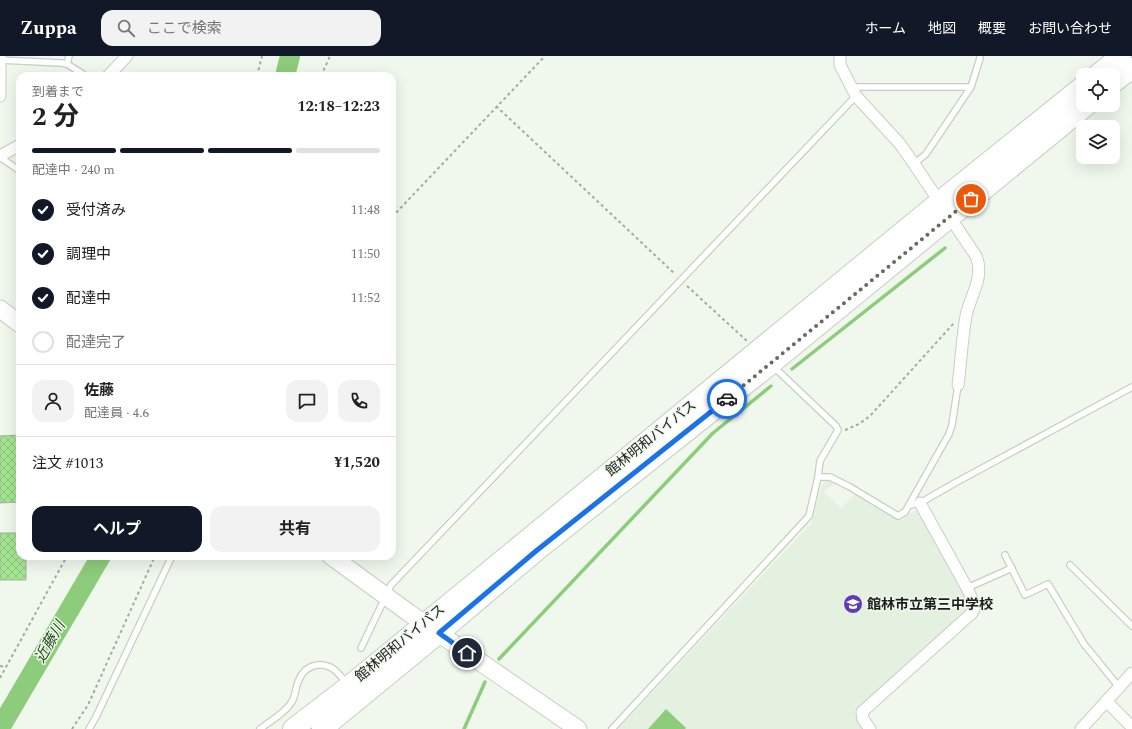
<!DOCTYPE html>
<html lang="ja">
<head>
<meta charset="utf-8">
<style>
	body { margin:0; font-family:Spectral,"Noto Sans JP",serif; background:#f2f2f2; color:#222; height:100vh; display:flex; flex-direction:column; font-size:15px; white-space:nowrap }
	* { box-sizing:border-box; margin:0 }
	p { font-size:13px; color:#767676 }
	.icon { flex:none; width:22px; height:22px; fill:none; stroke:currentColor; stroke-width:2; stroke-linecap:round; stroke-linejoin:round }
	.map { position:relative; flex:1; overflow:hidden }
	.side { position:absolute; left:16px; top:16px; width:380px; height:488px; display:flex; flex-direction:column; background:#fff; border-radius:12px; box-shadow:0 4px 16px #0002 }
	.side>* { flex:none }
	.controls { position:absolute; left:1076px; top:12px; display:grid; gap:8px }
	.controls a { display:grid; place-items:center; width:44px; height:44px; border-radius:8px; background:#fff; box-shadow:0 4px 16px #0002; font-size:20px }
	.pin { position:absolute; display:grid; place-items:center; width:34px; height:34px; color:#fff; margin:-17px; border:2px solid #fff; border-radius:50%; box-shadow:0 1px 4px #0007 }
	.courier { position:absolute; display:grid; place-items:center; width:40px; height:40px; margin:-20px; border:3px solid #1a73e8; border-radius:50%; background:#fff; color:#222; box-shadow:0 1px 5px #0007 }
	.summary em { font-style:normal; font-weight:700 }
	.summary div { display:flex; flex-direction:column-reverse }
	.summary { display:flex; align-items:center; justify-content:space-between; height:68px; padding:0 16px }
	h1 { font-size:26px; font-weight:700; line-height:30px }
	.bar { display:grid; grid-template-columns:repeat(4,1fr); gap:6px 4px; align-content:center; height:48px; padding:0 16px }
	.bar i { height:5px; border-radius:3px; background:#e0e0e0 }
	.bar .selected { background:#111827 }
	.bar p { grid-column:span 4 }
	.line { display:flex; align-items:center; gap:10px; padding:0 16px; border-top:1px solid #e0e0e0 }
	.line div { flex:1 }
	.round { display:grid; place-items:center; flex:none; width:42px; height:42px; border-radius:12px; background:#f2f2f2 }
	ol { padding:0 16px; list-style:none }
	li { display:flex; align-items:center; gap:12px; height:44px }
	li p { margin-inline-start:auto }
	li .icon { padding:4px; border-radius:50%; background:#111827; color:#fff; stroke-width:4 }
	li:last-child { color:#767676 }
	li i { width:22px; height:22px; border:2px solid #e0e0e0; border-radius:50% }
	.cta { display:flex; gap:8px; margin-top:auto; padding:8px 16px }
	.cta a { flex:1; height:46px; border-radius:12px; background:#111827; color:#fff; font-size:16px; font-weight:700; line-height:46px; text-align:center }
	.cta a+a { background:#f2f2f2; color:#222 }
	header { display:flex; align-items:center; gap:24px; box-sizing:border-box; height:56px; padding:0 20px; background:#111827; color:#fff }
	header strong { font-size:19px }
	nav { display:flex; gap:22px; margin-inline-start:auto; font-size:14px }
	.search { width:280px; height:36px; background:#f2f2f2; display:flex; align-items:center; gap:10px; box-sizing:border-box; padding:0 14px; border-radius:12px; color:#767676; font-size:15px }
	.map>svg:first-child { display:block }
	.built { fill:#e4f1e0 }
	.water { fill:#8dcc7a }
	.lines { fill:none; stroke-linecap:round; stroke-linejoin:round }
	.stream { stroke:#8dcc7a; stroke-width:3.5 }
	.river { stroke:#8dcc7a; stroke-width:20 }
	.building { fill:url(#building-cross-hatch); stroke:#a7aea4 }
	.lane-casing { stroke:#c7cfc4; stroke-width:8 }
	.street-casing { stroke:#c7cfc4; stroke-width:13 }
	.primary-casing { stroke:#c7cfc4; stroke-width:19 }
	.highway-casing { stroke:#c7cfc4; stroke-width:22 }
	.path { stroke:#a4aaa3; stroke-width:2; stroke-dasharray:3 3; stroke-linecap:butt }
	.lane { stroke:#fff; stroke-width:5.5 }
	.street { stroke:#fff; stroke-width:11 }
	.primary { stroke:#fff; stroke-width:17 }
	.highway { stroke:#fff; stroke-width:20 }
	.done { stroke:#666b66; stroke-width:4; stroke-dasharray:0 7.2 }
	.route { stroke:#1a73e8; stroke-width:5 }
	.labels { text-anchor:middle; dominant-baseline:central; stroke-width:3; stroke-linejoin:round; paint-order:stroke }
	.street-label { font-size:14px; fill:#1c1f1c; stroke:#f0f8ee }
	.poi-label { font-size:14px; font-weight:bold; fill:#1c1f1c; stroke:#f0f8ee; text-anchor:start }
	.water-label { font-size:15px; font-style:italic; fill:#214a13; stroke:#f0f8ee }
</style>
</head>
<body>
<header>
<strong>Zuppa</strong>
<div class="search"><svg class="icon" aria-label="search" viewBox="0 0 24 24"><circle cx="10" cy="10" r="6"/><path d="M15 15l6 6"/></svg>ここで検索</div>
<nav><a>ホーム</a><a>地図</a><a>概要</a><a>お問い合わせ</a></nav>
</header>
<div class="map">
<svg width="1132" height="673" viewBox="0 0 1132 673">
	<defs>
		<pattern id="building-cross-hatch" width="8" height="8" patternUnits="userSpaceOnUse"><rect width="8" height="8" fill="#a5e692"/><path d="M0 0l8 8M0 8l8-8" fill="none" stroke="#8dc57d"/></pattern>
	</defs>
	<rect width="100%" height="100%" fill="#f0f8ee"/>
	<!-- built -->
	<path class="built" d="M 827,423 L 835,427 L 824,436 L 841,452 L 855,438 L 901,464 L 917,453 L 921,454 L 970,546 L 969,555 L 855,657 L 865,673 L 618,673 L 811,467 L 821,431 Z"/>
	<!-- water -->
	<path class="water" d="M 666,653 L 686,672 L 685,673 L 648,673 Z"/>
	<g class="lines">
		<!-- stream -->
		<path class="stream" d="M 792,313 L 945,192
			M 499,603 L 713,377 L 771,330
			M 464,673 L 485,626"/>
		<!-- river -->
		<path class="river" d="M 285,20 L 290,0
			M 0,672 L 101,500"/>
	</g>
	<!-- building -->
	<path class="building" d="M 20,379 L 20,446 L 0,447 L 0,380 Z
		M 0,477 L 20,477 L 20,500 L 26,500 L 26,524 L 0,524 Z"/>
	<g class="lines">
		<!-- lane casing -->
		<g class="lane-casing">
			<path id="lane" d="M 0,4 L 61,7 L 67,8 L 86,20
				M 67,8 L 69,0
				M 852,31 L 971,31
				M 0,101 L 20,115
				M 914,108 L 926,98 L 971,31 L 980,2
				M 818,421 L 830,421 L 850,431 L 898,460 L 905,456 L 949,378 L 952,369 L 958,329
				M 910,449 L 920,447 L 953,428 L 1132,331
				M 1005,499 L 1025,539 L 1048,528 L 1084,588 L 1119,631
				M 1070,509 L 1132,570
				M 967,532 L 1012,512
				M 361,592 L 391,529 L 856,40
				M 89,673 L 96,661 L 172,500
				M 260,673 C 270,665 284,658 291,647 C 296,641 295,631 299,624 C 303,612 317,605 330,611 C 337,614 342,622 347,628
				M 612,673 L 809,460 L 818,421 L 820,405 L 838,374 L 836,370 L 774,311"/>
		</g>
		<!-- street casing -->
		<g class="street-casing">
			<path id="street" d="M 840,0 L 840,9 L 856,40 L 900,88 L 914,108 L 976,200 C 985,221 970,240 966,260 C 962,283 961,306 958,329
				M 108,20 L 127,0
				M 0,40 L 0,0
				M 0,100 L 20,89
				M 1106,645 L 1132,671
				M 870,673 L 863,663 L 862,656 L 972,557 L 974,553 L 973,545 L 967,532 L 920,447
				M 1081,673 L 1132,617"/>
		</g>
		<!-- primary casing -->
		<g class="primary-casing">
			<path id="primary" d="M 0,253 L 20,268
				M 331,500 L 409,557 L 578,673"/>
		</g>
		<!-- highway casing -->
		<g class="highway-casing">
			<path id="highway" d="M 1097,19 L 1121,0
				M 1113,27 L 1132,12
				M 293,673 L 349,630 L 939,146 L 1083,30
				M 322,673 L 439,577 L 536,495 L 771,308 L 1087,49"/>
		</g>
		<!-- path -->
		<path class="path" d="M 257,20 L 262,0
			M 321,20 L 330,0
			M 496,50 L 675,218
			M 392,161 L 545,0
			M 687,230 L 747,285
			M 845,374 L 859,368 L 870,360 L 954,267
			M 0,610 L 6,611
			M 0,622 L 67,500
			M 72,673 L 88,649 L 155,500"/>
		<!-- lane -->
		<use href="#lane" class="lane"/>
		<!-- street -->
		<use href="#street" class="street"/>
		<!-- primary -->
		<use href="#primary" class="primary"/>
		<!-- highway -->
		<use href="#highway" class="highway"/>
	</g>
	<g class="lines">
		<!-- done -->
		<path class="done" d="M 727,343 L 971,143"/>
		<!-- route -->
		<path class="route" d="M 467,597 L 439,577 L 536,495 L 727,343"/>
	</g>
	<!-- icons -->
	<defs>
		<g id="school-disc" transform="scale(1)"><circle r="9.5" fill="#613cb4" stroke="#f0f8ee"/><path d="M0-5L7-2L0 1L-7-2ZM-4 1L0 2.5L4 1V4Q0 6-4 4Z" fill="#fff"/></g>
	</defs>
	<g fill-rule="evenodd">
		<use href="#school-disc" x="853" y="548"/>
	</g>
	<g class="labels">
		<!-- street labels -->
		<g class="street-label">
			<text transform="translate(651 382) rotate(-39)">館林明和バイパス</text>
			<text transform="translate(400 587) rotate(-40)">館林明和バイパス</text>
		</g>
		<!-- poi labels -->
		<g class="poi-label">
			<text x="867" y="548">館林市立第三中学校</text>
		</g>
		<!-- water labels -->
		<g class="water-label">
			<text transform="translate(50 586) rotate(-60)">近藤川</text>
		</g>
	</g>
</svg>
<div class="controls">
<a><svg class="icon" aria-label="locate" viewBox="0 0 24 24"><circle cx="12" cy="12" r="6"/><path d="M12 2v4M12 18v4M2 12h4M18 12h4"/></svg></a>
<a><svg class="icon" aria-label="layers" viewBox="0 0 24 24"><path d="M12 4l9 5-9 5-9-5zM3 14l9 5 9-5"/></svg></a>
</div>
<div class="pin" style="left:971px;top:143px;background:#ea580c"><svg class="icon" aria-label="bag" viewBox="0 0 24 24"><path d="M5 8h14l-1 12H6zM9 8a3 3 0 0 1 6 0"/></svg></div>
<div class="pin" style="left:467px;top:597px;background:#1f2937"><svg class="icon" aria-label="home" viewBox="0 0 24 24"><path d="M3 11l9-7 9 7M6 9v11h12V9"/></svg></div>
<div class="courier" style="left:727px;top:343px"><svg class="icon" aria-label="car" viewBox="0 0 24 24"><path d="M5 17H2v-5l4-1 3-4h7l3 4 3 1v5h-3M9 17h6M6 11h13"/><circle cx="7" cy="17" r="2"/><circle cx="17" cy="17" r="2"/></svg></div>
<section class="side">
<div class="summary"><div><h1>2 分</h1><p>到着まで</p></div><em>12:18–12:23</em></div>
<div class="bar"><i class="selected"></i><i class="selected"></i><i class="selected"></i><i></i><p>配達中 · 240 m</p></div>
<ol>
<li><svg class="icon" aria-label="check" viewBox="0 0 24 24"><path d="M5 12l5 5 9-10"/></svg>受付済み<p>11:48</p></li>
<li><svg class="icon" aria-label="check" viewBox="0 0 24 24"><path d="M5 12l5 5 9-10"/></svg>調理中<p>11:50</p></li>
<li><svg class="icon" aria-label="check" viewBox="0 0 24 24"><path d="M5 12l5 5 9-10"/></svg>配達中<p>11:52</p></li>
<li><i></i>配達完了</li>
</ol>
<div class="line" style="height:72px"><a class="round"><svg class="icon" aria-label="person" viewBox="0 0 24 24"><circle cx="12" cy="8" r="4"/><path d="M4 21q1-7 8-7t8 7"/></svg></a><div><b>佐藤</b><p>配達員 · 4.6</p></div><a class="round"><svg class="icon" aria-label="chat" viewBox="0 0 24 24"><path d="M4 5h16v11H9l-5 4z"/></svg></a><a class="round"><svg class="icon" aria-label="phone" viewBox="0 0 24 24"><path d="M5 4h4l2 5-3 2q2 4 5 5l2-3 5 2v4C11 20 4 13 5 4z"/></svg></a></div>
<div class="line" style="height:52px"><div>注文 #1013</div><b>¥1,520</b></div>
<div class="cta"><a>ヘルプ</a><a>共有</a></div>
</section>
</div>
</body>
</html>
